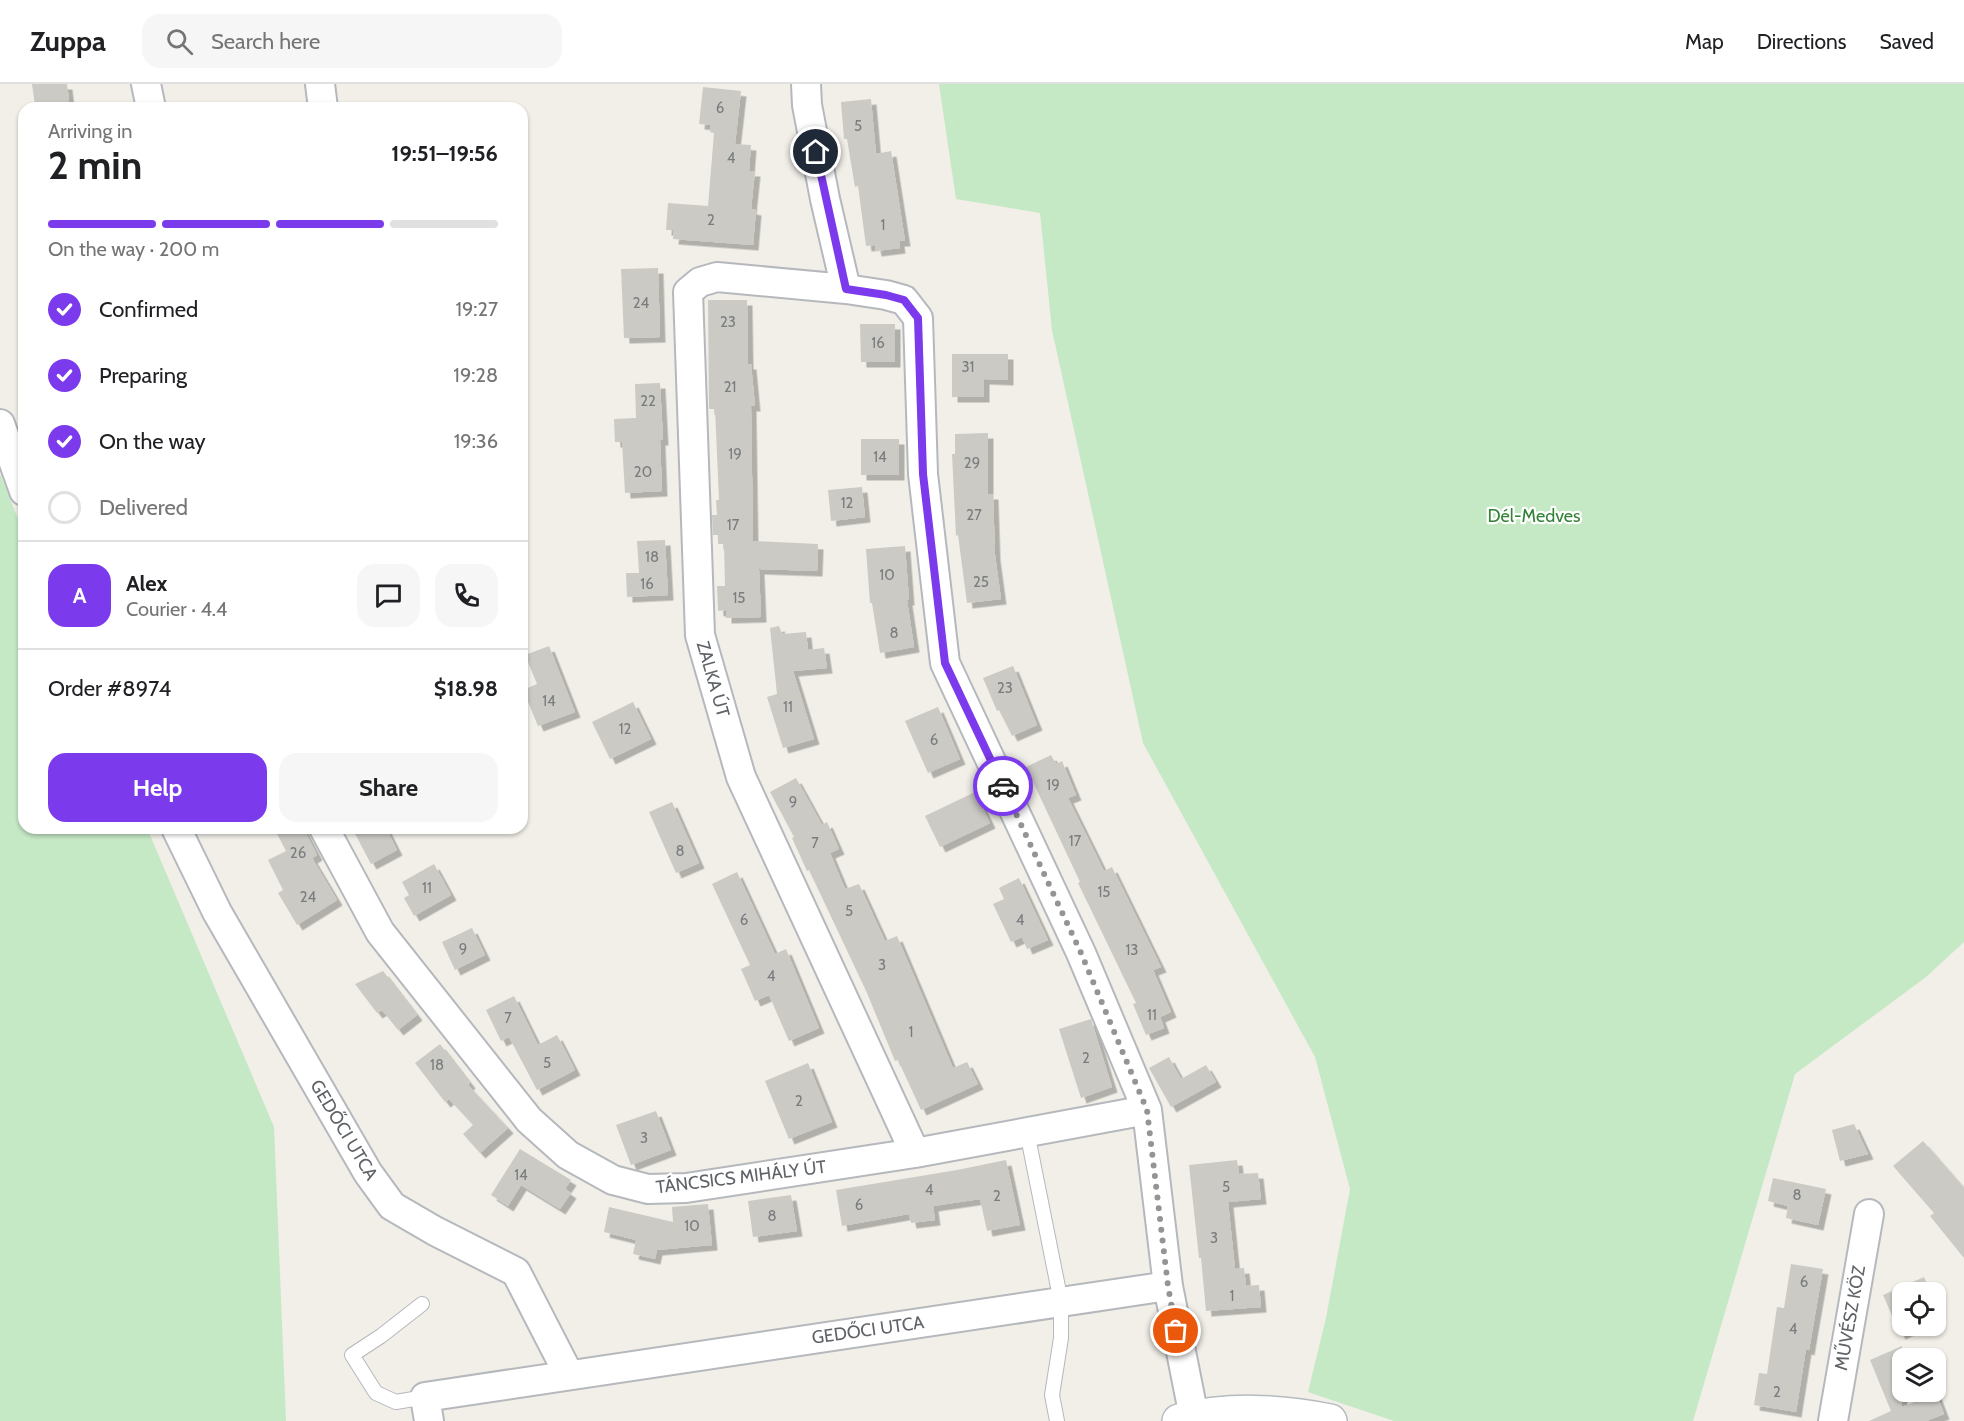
<!DOCTYPE html>
<html lang="en">
<head>
<meta charset="utf-8">
<style>
	body { margin:0; font-family:Cabin,sans-serif; background:#f6f6f6; color:#202124; height:100vh; display:flex; flex-direction:column; font-size:22px; white-space:nowrap }
	* { box-sizing:border-box; margin:0 }
	p { font-size:20px; color:#757577 }
	.icon { flex:none; width:33px; height:33px; fill:none; stroke:currentColor; stroke-width:2; stroke-linecap:round; stroke-linejoin:round }
	.map { position:relative; flex:1; overflow:hidden }
	.panel { position:absolute; left:18px; top:18px; width:510px; height:732px; display:flex; flex-direction:column; background:#fff; border-radius:18px; box-shadow:0 2px 4px #0004 }
	.panel>* { flex:none }
	.buttons { position:absolute; left:1892px; top:1198px; display:grid; gap:12px }
	.buttons a { display:grid; place-items:center; width:54px; height:54px; border-radius:12px; background:#fff; box-shadow:0 2px 4px #0004; font-size:30px }
	.pin { position:absolute; display:grid; place-items:center; width:51px; height:51px; color:#fff; margin:-26px; border:3px solid #fff; border-radius:50%; box-shadow:0 2px 6px #0007 }
	.courier { position:absolute; display:grid; place-items:center; width:60px; height:60px; margin:-30px; border:4px solid #7c3aed; border-radius:50%; background:#fff; color:#222; box-shadow:0 2px 8px #0007 }
	.summary em { font-style:normal; font-weight:800 }
	.summary div { display:flex; flex-direction:column-reverse }
	.summary { display:flex; align-items:center; justify-content:space-between; height:102px; padding:0 30px }
	h1 { font-size:39px; font-weight:800; line-height:45px }
	.bar { display:grid; grid-template-columns:repeat(4,1fr); gap:9px 6px; align-content:center; height:72px; padding:0 30px }
	.bar i { height:8px; border-radius:4px; background:#e0e0e0 }
	.bar .current { background:#7c3aed }
	.bar p { grid-column:span 4 }
	.line { display:flex; align-items:center; gap:15px; padding:0 30px; border-top:2px solid #e0e0e0 }
	.line div { flex:1 }
	.round { display:grid; place-items:center; flex:none; width:63px; height:63px; border-radius:18px; background:#f6f6f6 }
	ol { padding:0 30px; list-style:none }
	li { display:flex; align-items:center; gap:18px; height:66px }
	li p { margin-inline-start:auto }
	li .icon { padding:6px; border-radius:50%; background:#7c3aed; color:#fff; stroke-width:4 }
	li:last-child { color:#757577 }
	li i { width:33px; height:33px; border:3px solid #e0e0e0; border-radius:50% }
	.cta { display:flex; gap:12px; margin-top:auto; padding:12px 30px }
	.cta a { flex:1; height:69px; border-radius:18px; background:#7c3aed; color:#fff; font-size:24px; font-weight:800; line-height:69px; text-align:center }
	.cta a+a { background:#f6f6f6; color:#202124 }
	header { display:flex; align-items:center; gap:36px; box-sizing:border-box; height:84px; padding:0 30px; background:#fff; border-bottom:2px solid #e0e0e0 }
	header strong { font-size:28px }
	nav { display:flex; gap:33px; margin-inline-start:auto; font-size:21px }
	.search { width:420px; height:54px; background:#f6f6f6; display:flex; align-items:center; gap:15px; box-sizing:border-box; padding:0 21px; border-radius:18px; color:#757577; font-size:22px }
	.map>svg:first-child { display:block }
	.green { fill:#c5e8c5 }
	.building { fill:#cccac5; filter:url(#shadow) }
	.lines { fill:none; stroke-linecap:round; stroke-linejoin:round }
	.lane-casing { stroke:#b5b8bc; stroke-width:16 }
	.street-casing { stroke:#b5b8bc; stroke-width:32 }
	.secondary-casing { stroke:#b6babf; stroke-width:36 }
	.lane { stroke:#fff; stroke-width:14 }
	.street { stroke:#fff; stroke-width:28 }
	.secondary { stroke:#fff; stroke-width:33 }
	.done { stroke:#929495; stroke-width:6; stroke-dasharray:0 10.8 }
	.route { stroke:#7c3aed; stroke-width:8 }
	.labels { text-anchor:middle; dominant-baseline:central; stroke-width:4.5; stroke-linejoin:round; paint-order:stroke }
	.number-label { font-size:15px; fill:#7a7d7f }
	.park-label { font-size:18px; fill:#348238; stroke:#fff }
	.street-label { font-size:18px; fill:#5f6368; stroke:#fff }
</style>
</head>
<body>
<header>
<strong>Zuppa</strong>
<div class="search"><svg class="icon" aria-label="search" viewBox="0 0 24 24"><circle cx="10" cy="10" r="6"/><path d="M15 15l6 6"/></svg>Search here</div>
<nav><a>Map</a><a>Directions</a><a>Saved</a></nav>
</header>
<div class="map">
<svg width="1964" height="1337" viewBox="0 0 1964 1337">
	<defs>
		<filter id="shadow"><feDropShadow dx="5.5" dy="5.5" stdDeviation="0" flood-color="#0004"/></filter>
	</defs>
	<rect width="100%" height="100%" fill="#f1efe8"/>
	<!-- green -->
	<path class="green" d="M 939,0 L 1964,0 L 1964,858 L 1926,893 L 1795,990 L 1693,1337 L 1394,1337 L 1308,1308 L 1326,1234 L 1350,1105 L 1315,973 L 1143,659 L 1052,246 L 1040,129 L 956,115 Z
		M 0,390 L 24,450 L 24,744 L 147,744 L 274,1043 L 286,1337 L 0,1337 Z"/>
	<!-- building -->
	<path class="building" d="M 32,0 L 67,0 L 69,17 L 35,21 Z
		M 703,3 L 741,7 L 735,60 L 751,61 L 749,87 L 755,87 L 751,125 L 756,126 L 753,161 L 673,155 L 674,146 L 666,146 L 668,119 L 708,122 L 714,49 L 710,48 L 711,41 L 699,40 Z
		M 871,15 L 876,70 L 891,67 L 905,157 L 899,157 L 900,164 L 876,167 L 875,161 L 866,162 L 858,102 L 855,103 L 847,55 L 844,55 L 841,18 Z
		M 658,184 L 660,253 L 624,254 L 621,185 Z
		M 708,216 L 747,216 L 748,280 L 751,280 L 755,322 L 751,322 L 753,457 L 818,460 L 817,487 L 759,485 L 761,533 L 726,534 L 726,526 L 718,527 L 717,502 L 725,502 L 724,460 L 718,460 L 718,451 L 713,451 L 712,431 L 717,431 L 716,416 L 719,416 L 715,325 L 709,325 Z
		M 860,240 L 895,240 L 895,278 L 861,278 Z
		M 952,270 L 1008,270 L 1008,296 L 984,295 L 984,313 L 952,313 Z
		M 660,299 L 663,356 L 660,356 L 662,407 L 625,409 L 622,358 L 615,358 L 614,335 L 636,334 L 635,300 Z
		M 988,349 L 988,410 L 993,410 L 995,471 L 1001,515 L 967,519 L 958,451 L 956,452 L 952,370 L 955,370 L 955,350 Z
		M 861,355 L 899,355 L 899,391 L 861,391 Z
		M 862,403 L 865,433 L 831,437 L 828,406 Z
		M 665,456 L 668,511 L 627,513 L 626,489 L 639,489 L 637,457 Z
		M 905,462 L 909,516 L 907,516 L 914,563 L 880,569 L 872,519 L 870,519 L 866,465 Z
		M 779,542 L 782,550 L 806,548 L 808,566 L 824,564 L 827,584 L 793,587 L 814,655 L 783,664 L 767,613 L 777,610 L 770,544 Z
		M 549,562 L 575,628 L 538,642 L 523,606 L 537,600 L 525,571 Z
		M 1013,582 L 1037,641 L 1012,652 L 999,626 L 997,627 L 983,594 Z
		M 633,618 L 651,655 L 610,675 L 592,638 Z
		M 938,623 L 960,675 L 928,689 L 905,637 Z
		M 1051,671 L 1056,680 L 1062,677 L 1076,711 L 1068,714 L 1104,787 L 1112,783 L 1161,883 L 1153,886 L 1171,928 L 1160,933 L 1164,944 L 1146,951 L 1133,920 L 1136,919 L 1078,799 L 1080,798 L 1026,683 Z
		M 796,694 L 822,741 L 827,738 L 839,765 L 830,769 L 845,805 L 859,800 L 885,857 L 897,852 L 953,984 L 967,978 L 978,1000 L 921,1026 L 898,976 L 895,977 L 867,909 L 809,786 L 807,787 L 792,754 L 794,753 L 770,708 Z
		M 975,708 L 990,739 L 940,763 L 925,732 Z
		M 672,718 L 699,779 L 676,789 L 649,728 Z
		M 274,744 L 303,744 L 317,771 L 312,774 L 337,816 L 297,841 L 278,809 L 283,806 L 268,776 L 286,767 Z
		M 352,744 L 386,744 L 397,766 L 371,780 Z
		M 434,780 L 451,811 L 414,832 L 404,814 L 409,811 L 402,798 Z
		M 737,788 L 775,870 L 786,865 L 819,944 L 789,957 L 769,911 L 755,917 L 741,885 L 750,881 L 712,800 Z
		M 1019,794 L 1048,856 L 1027,865 L 1022,853 L 1011,858 L 993,820 L 1004,815 L 999,804 Z
		M 472,844 L 485,871 L 455,886 L 442,858 Z
		M 383,887 L 417,931 L 398,946 L 382,926 L 377,929 L 355,900 Z
		M 514,912 L 538,961 L 557,951 L 575,986 L 537,1006 L 509,953 L 501,957 L 486,926 Z
		M 1091,935 L 1112,1003 L 1081,1014 L 1059,945 Z
		M 440,960 L 470,999 L 468,1001 L 508,1044 L 480,1069 L 463,1050 L 473,1041 L 449,1015 L 445,1018 L 415,979 Z
		M 1169,973 L 1181,995 L 1206,981 L 1216,998 L 1171,1023 L 1149,984 Z
		M 808,979 L 832,1038 L 789,1055 L 765,997 Z
		M 656,1027 L 671,1066 L 631,1081 L 616,1041 Z
		M 1854,1040 L 1868,1070 L 1840,1077 L 1832,1046 Z
		M 1923,1057 L 1964,1104 L 1964,1174 L 1930,1132 L 1934,1129 L 1893,1082 Z
		M 520,1065 L 571,1096 L 565,1105 L 571,1109 L 560,1125 L 521,1101 L 508,1122 L 491,1111 Z
		M 1006,1076 L 1020,1141 L 987,1147 L 980,1115 L 933,1122 L 935,1136 L 911,1139 L 909,1130 L 842,1142 L 836,1106 L 957,1086 Z
		M 1237,1076 L 1239,1090 L 1258,1089 L 1261,1115 L 1228,1118 L 1235,1185 L 1244,1184 L 1246,1202 L 1259,1201 L 1261,1223 L 1206,1227 L 1201,1174 L 1199,1174 L 1189,1081 Z
		M 1773,1094 L 1826,1105 L 1818,1141 L 1786,1134 L 1788,1122 L 1768,1117 Z
		M 791,1111 L 797,1147 L 753,1153 L 748,1117 Z
		M 708,1120 L 712,1161 L 657,1166 L 655,1175 L 633,1170 L 636,1156 L 604,1148 L 609,1123 L 673,1138 L 672,1123 Z
		M 1791,1180 L 1823,1185 L 1809,1266 L 1806,1265 L 1796,1328 L 1754,1321 L 1759,1289 L 1767,1290 L 1777,1223 L 1784,1224 Z
		M 1924,1193 L 1931,1209 L 1902,1209 L 1902,1242 L 1918,1242 L 1900,1250 L 1883,1211 Z
		M 1902,1262 L 1902,1323 L 1936,1309 L 1944,1330 L 1926,1337 L 1869,1337 L 1891,1327 L 1870,1276 Z"/>
	<g class="lines">
		<!-- lane casing -->
		<g class="lane-casing">
			<path id="lane" d="M 1027,1048 L 1061,1218 L 1061,1254 L 1052,1311 L 1057,1337
				M 422,1220 L 381,1252 L 352,1271 L 376,1309 L 396,1318 L 425,1313"/>
		</g>
		<!-- street casing -->
		<g class="street-casing">
			<path id="street" d="M 146,0 L 151,24
				M 320,0 L 323,24
				M 806,0 L 807,21 L 825,115 L 846,205
				M 0,340 L 24,407
				M 176,744 L 217,828 L 368,1089 L 392,1122 L 435,1147 L 516,1188 L 569,1291
				M 324,744 L 380,848 L 529,1036 L 568,1071 L 613,1096 L 648,1105 L 686,1104 L 915,1069 L 1147,1026
				M 915,1069 L 741,693 L 700,551 L 688,208 L 700,198 L 717,193 L 846,205 L 886,211 L 904,216 L 918,234 L 923,390 L 945,579 L 1081,869 L 1147,1026 L 1168,1202 L 1194,1333
				M 429,1337 L 425,1313 L 1168,1202
				M 1833,1337 L 1869,1130"/>
		</g>
		<!-- secondary casing -->
		<g class="secondary-casing">
			<path id="secondary" d="M 1179,1337 C 1226,1324 1282,1327 1330,1337"/>
		</g>
		<!-- lane -->
		<use href="#lane" class="lane"/>
		<!-- street -->
		<use href="#street" class="street"/>
		<!-- secondary -->
		<use href="#secondary" class="secondary"/>
	</g>
	<g class="lines">
		<!-- done -->
		<path class="done" d="M 1003,702 L 1081,869 L 1147,1026 L 1168,1202 L 1176,1247"/>
		<!-- route -->
		<path class="route" d="M 816,68 L 846,205 L 886,211 L 904,216 L 918,234 L 923,390 L 945,579 L 1003,702"/>
	</g>
	<g class="labels">
		<!-- number labels -->
		<g class="number-label">
			<text x="720" y="24">6</text>
			<text x="858" y="42">5</text>
			<text x="731" y="74">4</text>
			<text x="711" y="136">2</text>
			<text x="883" y="141">1</text>
			<text x="641" y="219">24</text>
			<text x="728" y="238">23</text>
			<text x="878" y="259">16</text>
			<text x="968" y="283">31</text>
			<text x="730" y="303">21</text>
			<text x="648" y="317">22</text>
			<text x="735" y="370">19</text>
			<text x="880" y="373">14</text>
			<text x="972" y="379">29</text>
			<text x="643" y="388">20</text>
			<text x="847" y="419">12</text>
			<text x="974" y="431">27</text>
			<text x="733" y="441">17</text>
			<text x="652" y="473">18</text>
			<text x="887" y="491">10</text>
			<text x="981" y="498">25</text>
			<text x="647" y="500">16</text>
			<text x="739" y="514">15</text>
			<text x="894" y="549">8</text>
			<text x="1005" y="604">23</text>
			<text x="549" y="617">14</text>
			<text x="788" y="623">11</text>
			<text x="625" y="645">12</text>
			<text x="934" y="656">6</text>
			<text x="1053" y="701">19</text>
			<text x="793" y="718">9</text>
			<text x="1075" y="757">17</text>
			<text x="815" y="759">7</text>
			<text x="680" y="767">8</text>
			<text x="298" y="769">26</text>
			<text x="427" y="804">11</text>
			<text x="1104" y="808">15</text>
			<text x="308" y="813">24</text>
			<text x="849" y="827">5</text>
			<text x="744" y="836">6</text>
			<text x="1020" y="836">4</text>
			<text x="463" y="865">9</text>
			<text x="1132" y="866">13</text>
			<text x="882" y="881">3</text>
			<text x="771" y="892">4</text>
			<text x="1152" y="931">11</text>
			<text x="508" y="934">7</text>
			<text x="911" y="948">1</text>
			<text x="1086" y="974">2</text>
			<text x="547" y="979">5</text>
			<text x="437" y="981">18</text>
			<text x="799" y="1017">2</text>
			<text x="644" y="1054">3</text>
			<text x="521" y="1091">14</text>
			<text x="1226" y="1103">5</text>
			<text x="929" y="1106">4</text>
			<text x="1797" y="1111">8</text>
			<text x="997" y="1112">2</text>
			<text x="859" y="1121">6</text>
			<text x="772" y="1132">8</text>
			<text x="692" y="1142">10</text>
			<text x="1214" y="1154">3</text>
			<text x="1804" y="1198">6</text>
			<text x="1232" y="1212">1</text>
			<text x="1793" y="1245">4</text>
			<text x="1777" y="1308">2</text>
		</g>
		<!-- park labels -->
		<g class="park-label">
			<text x="1534" y="432">Dél-Medves</text>
		</g>
		<!-- street labels -->
		<g class="street-label">
			<text transform="translate(713 595) rotate(74)">ZALKA ÚT</text>
			<text transform="translate(344 1046) rotate(59)">GEDŐCI UTCA</text>
			<text transform="translate(741 1093) rotate(-7)">TÁNCSICS MIHÁLY ÚT</text>
			<text transform="translate(1850 1234) rotate(-80)">MŰVÉSZ KÖZ</text>
			<text transform="translate(868 1246) rotate(-8)">GEDŐCI UTCA</text>
		</g>
	</g>
</svg>
<div class="buttons">
<a><svg class="icon" aria-label="locate" viewBox="0 0 24 24"><circle cx="12" cy="12" r="6"/><path d="M12 2v4M12 18v4M2 12h4M18 12h4"/></svg></a>
<a><svg class="icon" aria-label="layers" viewBox="0 0 24 24"><path d="M12 4l9 5-9 5-9-5zM3 14l9 5 9-5"/></svg></a>
</div>
<div class="pin" style="left:1176px;top:1247px;background:#ea580c"><svg class="icon" aria-label="bag" viewBox="0 0 24 24"><path d="M5 8h14l-1 12H6zM9 8a3 3 0 0 1 6 0"/></svg></div>
<div class="pin" style="left:816px;top:68px;background:#1f2937"><svg class="icon" aria-label="home" viewBox="0 0 24 24"><path d="M3 11l9-7 9 7M6 9v11h12V9"/></svg></div>
<div class="courier" style="left:1003px;top:702px"><svg class="icon" aria-label="car" viewBox="0 0 24 24"><path d="M5 17H2v-5l4-1 3-4h7l3 4 3 1v5h-3M9 17h6M6 11h13"/><circle cx="7" cy="17" r="2"/><circle cx="17" cy="17" r="2"/></svg></div>
<section class="panel">
<div class="summary"><div><h1>2 min</h1><p>Arriving in</p></div><em>19:51–19:56</em></div>
<div class="bar"><i class="current"></i><i class="current"></i><i class="current"></i><i></i><p>On the way · 200 m</p></div>
<ol>
<li><svg class="icon" aria-label="check" viewBox="0 0 24 24"><path d="M5 12l5 5 9-10"/></svg>Confirmed<p>19:27</p></li>
<li><svg class="icon" aria-label="check" viewBox="0 0 24 24"><path d="M5 12l5 5 9-10"/></svg>Preparing<p>19:28</p></li>
<li><svg class="icon" aria-label="check" viewBox="0 0 24 24"><path d="M5 12l5 5 9-10"/></svg>On the way<p>19:36</p></li>
<li><i></i>Delivered</li>
</ol>
<div class="line" style="height:108px"><b class="round" style="background:#7c3aed;color:#fff">A</b><div><b>Alex</b><p>Courier · 4.4</p></div><a class="round"><svg class="icon" aria-label="chat" viewBox="0 0 24 24"><path d="M4 5h16v11H9l-5 4z"/></svg></a><a class="round"><svg class="icon" aria-label="phone" viewBox="0 0 24 24"><path d="M5 4h4l2 5-3 2q2 4 5 5l2-3 5 2v4C11 20 4 13 5 4z"/></svg></a></div>
<div class="line" style="height:78px"><div>Order #8974</div><b>$18.98</b></div>
<div class="cta"><a>Help</a><a>Share</a></div>
</section>
</div>
</body>
</html>
